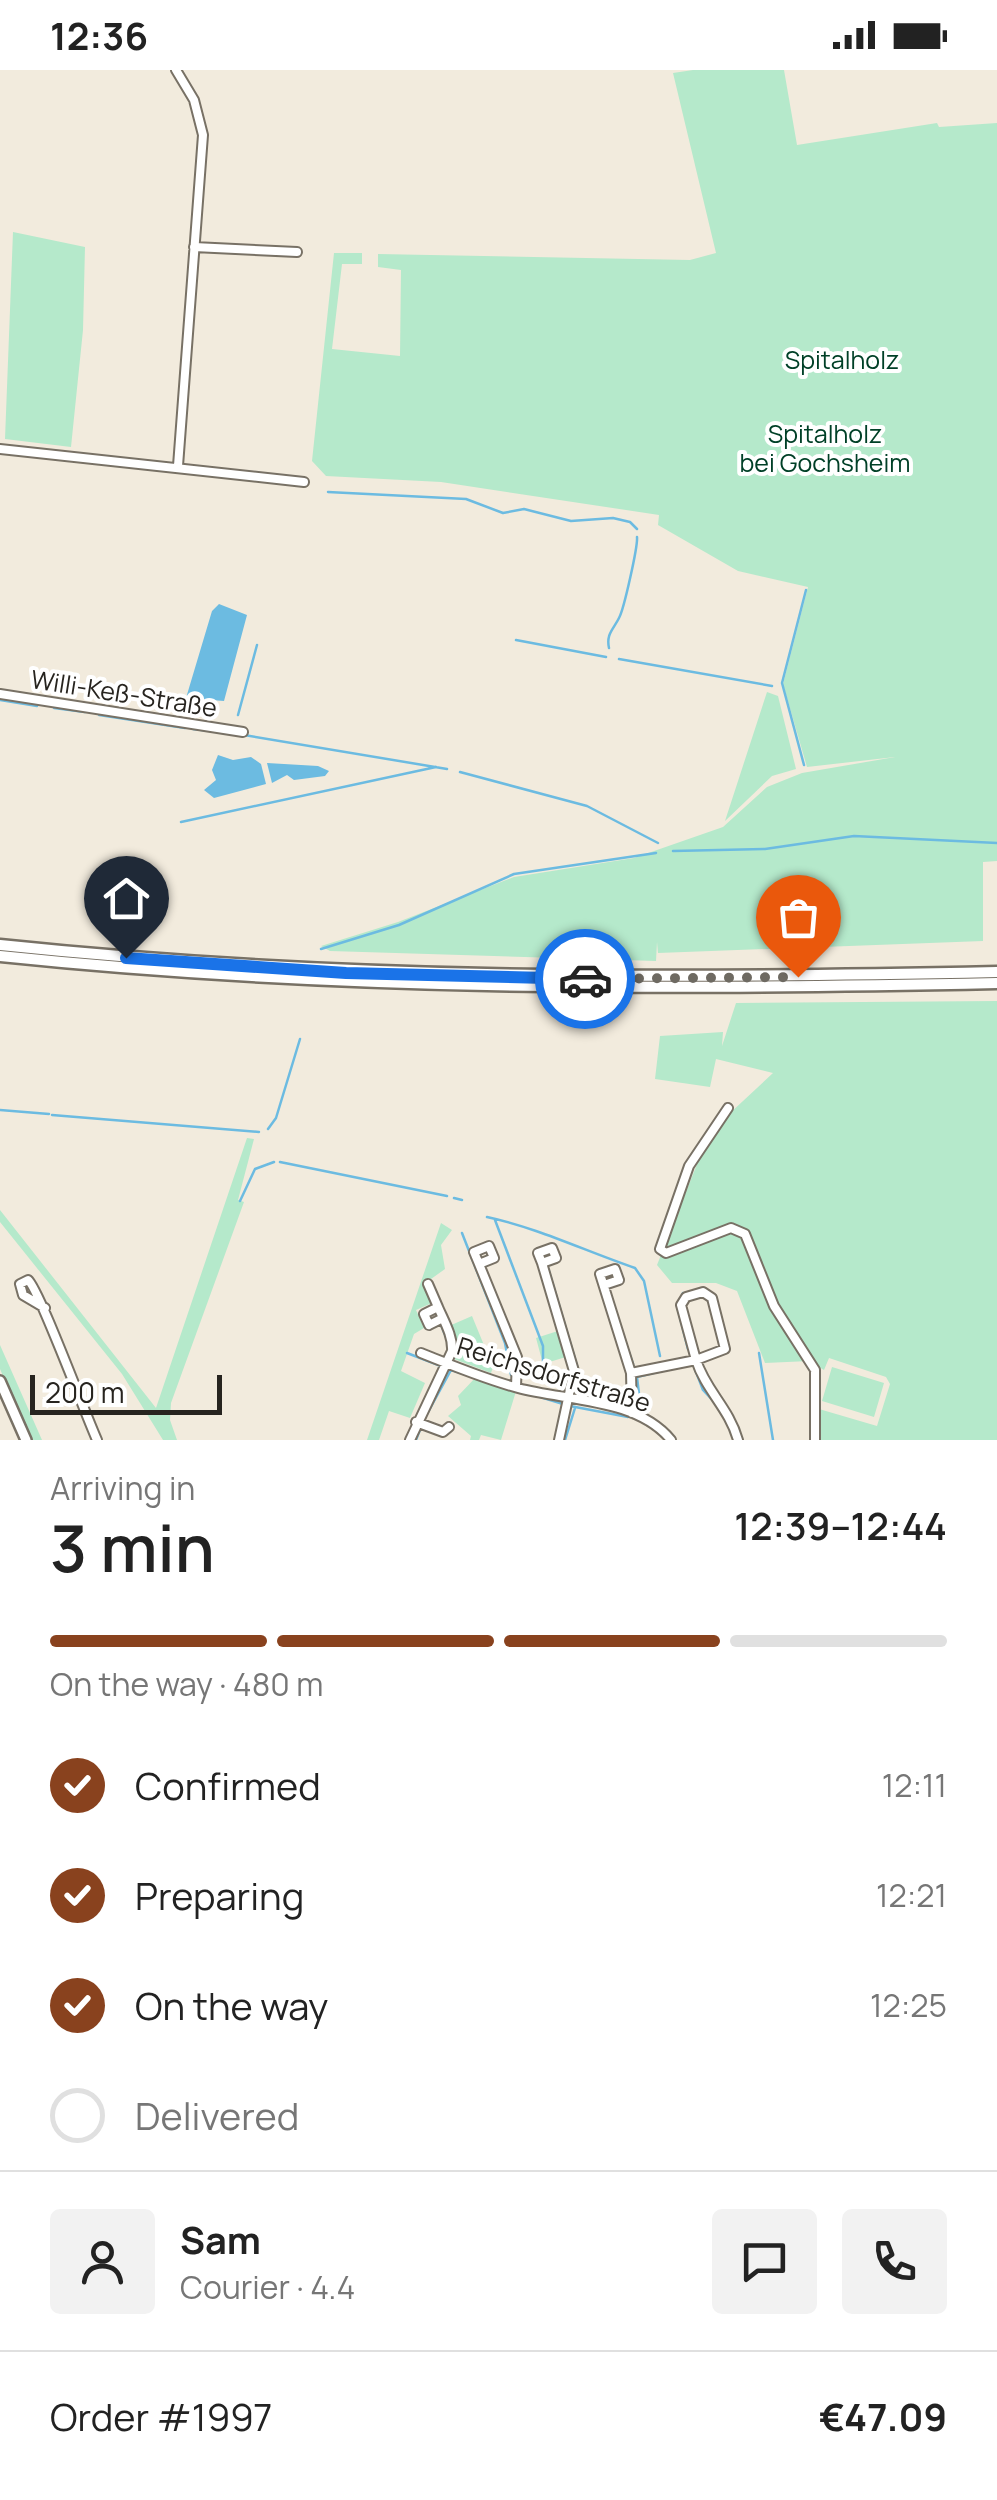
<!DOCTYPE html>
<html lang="en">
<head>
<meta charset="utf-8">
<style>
	body { margin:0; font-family:Manrope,sans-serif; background:#f2f2f2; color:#222; height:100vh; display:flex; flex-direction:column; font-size:38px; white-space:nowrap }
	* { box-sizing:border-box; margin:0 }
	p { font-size:32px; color:#767676 }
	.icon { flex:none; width:55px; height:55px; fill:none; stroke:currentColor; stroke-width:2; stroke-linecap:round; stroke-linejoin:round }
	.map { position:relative; height:1370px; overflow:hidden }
	.side { display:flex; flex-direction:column; background:#fff; flex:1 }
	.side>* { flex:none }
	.scale { position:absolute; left:30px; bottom:25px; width:192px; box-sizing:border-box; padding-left:10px; border:5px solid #27241f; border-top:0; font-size:28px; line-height:35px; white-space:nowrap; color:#27241f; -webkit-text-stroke:8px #fff; paint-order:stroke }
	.pin { position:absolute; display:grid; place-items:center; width:85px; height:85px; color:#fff; margin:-102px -42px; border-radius:50% 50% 50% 0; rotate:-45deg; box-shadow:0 0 10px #0007 }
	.pin .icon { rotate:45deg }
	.courier { position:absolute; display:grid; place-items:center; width:100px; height:100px; margin:-50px; border:8px solid #1a73e8; border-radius:50%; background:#fff; color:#222; box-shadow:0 2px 12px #0007 }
	.headline em { font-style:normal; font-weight:600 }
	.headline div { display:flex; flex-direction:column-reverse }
	.headline { display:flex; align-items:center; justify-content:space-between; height:170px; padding:0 50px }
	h1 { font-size:65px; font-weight:600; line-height:75px }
	.bar { display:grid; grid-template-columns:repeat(4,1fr); gap:15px 10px; align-content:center; height:120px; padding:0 50px }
	.bar i { height:12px; border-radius:8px; background:#e0e0e0 }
	.bar .on { background:#89421e }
	.bar p { grid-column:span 4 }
	.line { display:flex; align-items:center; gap:25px; padding:0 50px; border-top:2px solid #e0e0e0 }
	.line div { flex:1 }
	.round { display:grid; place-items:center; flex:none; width:105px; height:105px; border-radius:10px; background:#f2f2f2 }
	ol { padding:0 50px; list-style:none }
	li { display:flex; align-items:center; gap:30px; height:110px }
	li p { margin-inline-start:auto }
	li .icon { padding:10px; border-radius:50%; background:#89421e; color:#fff; stroke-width:4 }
	li:last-child { color:#767676 }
	li i { width:55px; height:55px; border:5px solid #e0e0e0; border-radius:50% }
	.status { display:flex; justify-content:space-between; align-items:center; height:70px; padding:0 50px; background:#fff; direction:ltr }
	.status svg { height:28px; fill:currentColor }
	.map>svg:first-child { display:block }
	.green { fill:#b5e9cb }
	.water { fill:#6cbbe1 }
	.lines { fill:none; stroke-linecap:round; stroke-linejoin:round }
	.stream { stroke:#6cbbe1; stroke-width:2.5 }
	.minor-casing { stroke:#787165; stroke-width:12 }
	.major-casing { stroke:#787165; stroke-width:14 }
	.highway-casing { stroke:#787165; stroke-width:15 }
	.minor { stroke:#fff; stroke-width:8 }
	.major { stroke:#fff; stroke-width:9 }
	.highway { stroke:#fff; stroke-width:10 }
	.done { stroke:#6e6a62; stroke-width:10; stroke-dasharray:0 18 }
	.route { stroke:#1a73e8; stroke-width:12 }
	.labels { text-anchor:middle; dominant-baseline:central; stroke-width:8; stroke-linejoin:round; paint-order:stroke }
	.park-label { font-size:25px; fill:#004027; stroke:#fff }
	.street-label { font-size:25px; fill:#27241f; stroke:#fff }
</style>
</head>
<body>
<div class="status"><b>12:36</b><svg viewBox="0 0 49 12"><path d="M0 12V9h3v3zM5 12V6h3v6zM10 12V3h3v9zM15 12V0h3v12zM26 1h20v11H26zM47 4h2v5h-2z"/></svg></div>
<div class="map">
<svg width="997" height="1370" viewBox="0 0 997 1370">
	<rect width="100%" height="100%" fill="#f2ebdd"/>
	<!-- green -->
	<path class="green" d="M 693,0 L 784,0 L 797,75 L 937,53 L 939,57 L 997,53 L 997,791 L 983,792 L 983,871 L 658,883 L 657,872 L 656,891 L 330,881 L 321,876 L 398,852 L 514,807 L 634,788 L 723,757 L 767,717 L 802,703 L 895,687 L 807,697 L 783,614 L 808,517 L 738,501 L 658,455 L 659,445 L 441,412 L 326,406 L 312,391 L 334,183 L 362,183 L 362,194 L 342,194 L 332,279 L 400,286 L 401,200 L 378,197 L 378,184 L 690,190 L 716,183 L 673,3 Z
		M 13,162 L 85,177 L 83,260 L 71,377 L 5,369 Z
		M 767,622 L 778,626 L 796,699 L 772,706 L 725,751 Z
		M 997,931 L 997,1370 L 819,1370 L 819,1339 L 877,1356 L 890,1314 L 886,1307 L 829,1288 L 824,1300 L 809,1291 L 765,1293 L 737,1221 L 716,1213 L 672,1213 L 657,1195 L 703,1079 L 729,1044 L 773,1003 L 716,989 L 710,1017 L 655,1009 L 660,966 L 723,962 L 722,976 L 736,933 Z
		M 247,1068 L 254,1069 L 238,1130 L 244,1132 L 171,1333 L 170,1350 L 177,1370 L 163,1370 L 122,1304 L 0,1152 L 0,1140 L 156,1338 Z
		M 441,1153 L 452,1160 L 441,1175 L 445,1199 L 424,1214 L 432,1233 L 416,1240 L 424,1258 L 414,1264 L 401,1301 L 425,1313 L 410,1348 L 389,1341 L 379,1370 L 367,1370 Z
		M 472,1246 L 493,1297 L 491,1303 L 454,1289 L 449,1256 Z
		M 561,1260 L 569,1286 L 543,1294 L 536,1268 Z
		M 0,1275 L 42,1370 L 31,1370 L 0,1299 Z
		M 832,1297 L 884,1313 L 874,1347 L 822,1331 Z
		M 477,1306 L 517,1318 L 501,1370 L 481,1365 L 479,1370 L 470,1370 L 471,1366 L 448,1346 L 461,1335 L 458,1326 Z"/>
	<!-- water -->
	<path class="water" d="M 219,534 L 247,545 L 224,631 L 186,628 L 212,541 Z
		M 218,685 L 233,690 L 251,687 L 261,694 L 266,714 L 214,728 L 204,720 L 216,710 L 212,700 Z
		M 267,693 L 318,696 L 329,701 L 325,706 L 294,710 L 287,705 L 272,713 Z"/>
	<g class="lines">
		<!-- stream -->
		<path class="stream" d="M 328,422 L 466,429 L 503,443 L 524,439 L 571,451 L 613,448 L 630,452 L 637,459
			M 516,570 L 606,587
			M 609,578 C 606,564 613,560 619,548 C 624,539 638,476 637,467
			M 619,589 L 772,616
			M 0,630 L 37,636
			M 54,638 L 85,642
			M 99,645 L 185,658
			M 238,645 L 257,575
			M 193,659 L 211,661
			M 244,665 L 447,699
			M 804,695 L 782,613 L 806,520
			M 460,702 L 587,736 L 658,773
			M 181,752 L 436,697
			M 673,781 L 765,779 L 854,766 L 997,773
			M 321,879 L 399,855 L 514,804 L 656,783
			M 0,1040 L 49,1044
			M 52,1045 L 259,1062
			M 268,1059 L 276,1048 L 300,969
			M 280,1092 L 447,1126
			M 454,1128 L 462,1130
			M 240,1131 L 255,1099 L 274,1092
			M 487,1147 C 538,1158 585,1181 635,1198 L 644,1211 L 660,1286
			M 495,1150 L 543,1276 L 543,1296
			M 462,1163 L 505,1273 L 511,1305
			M 548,1198 L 578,1299 L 578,1324
			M 683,1223 L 677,1236 L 688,1279
			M 441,1255 L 446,1267
			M 623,1265 L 633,1294
			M 407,1283 L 441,1296
			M 759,1283 L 773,1370
			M 693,1294 L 703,1320 L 716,1334
			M 639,1324 L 637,1307 L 666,1300
			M 570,1336 L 628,1347
			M 427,1344 L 451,1300 L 563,1334
			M 416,1370 L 421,1357
			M 565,1370 L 575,1338"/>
		<!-- minor casing -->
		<g class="minor-casing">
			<path id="minor" d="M 176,0 L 194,30 L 203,65 L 178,396
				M 194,177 L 297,182
				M 0,379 L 304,412
				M 0,624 L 243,662
				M 728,1038 L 689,1096 L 660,1179 L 666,1183 L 731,1158 L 745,1164 L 774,1236 L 815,1300 L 815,1370
				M 489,1176 L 494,1188 L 479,1194 L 474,1182 Z
				M 552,1178 L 556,1188 L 542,1193 L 538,1183 Z
				M 542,1193 L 574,1301 L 559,1370
				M 479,1194 L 517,1287 L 516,1317
				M 428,1214 L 438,1237
				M 604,1215 L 619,1210 L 615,1199 L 600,1204 L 631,1303 L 632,1343
				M 703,1222 L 712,1228 L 725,1279 L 696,1290 L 681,1235 L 686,1227 Z
				M 45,1238 L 23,1225 L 20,1214 L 28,1210 C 38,1217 86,1346 97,1370
				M 421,1283 C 453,1296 485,1309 518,1318 C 566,1331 637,1328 671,1370
				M 631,1303 L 696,1290 C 706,1321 729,1338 738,1370
				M 416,1352 L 443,1362 L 449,1357
				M 410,1370 L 452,1281 C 453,1266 444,1251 438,1237 L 424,1244 L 429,1255 L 443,1248"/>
		</g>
		<!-- major casing -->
		<g class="major-casing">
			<path id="major" d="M 0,1311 L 26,1370"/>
		</g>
		<!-- highway casing -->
		<g class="highway-casing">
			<path id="highway" d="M 0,875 C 333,910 663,909 997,902
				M 0,886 C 336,921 660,920 997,913"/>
		</g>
		<!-- minor -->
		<use href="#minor" class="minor"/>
		<!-- major -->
		<use href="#major" class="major"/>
		<!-- highway -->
		<use href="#highway" class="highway"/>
	</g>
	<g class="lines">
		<!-- done -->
		<path class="done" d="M 585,909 L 798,907"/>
		<!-- route -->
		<path class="route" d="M 126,888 L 346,903 L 585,909"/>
	</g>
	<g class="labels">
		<!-- park labels -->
		<g class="park-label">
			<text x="842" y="289">Spitalholz</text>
			<text x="825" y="363">Spitalholz<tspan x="825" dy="29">bei Gochsheim</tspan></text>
		</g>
		<!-- street labels -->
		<g class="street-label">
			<text transform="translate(124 623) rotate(9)">Willi-Keß-Straße</text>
			<text transform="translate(554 1304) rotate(17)">Reichsdorfstraße</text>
		</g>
	</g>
</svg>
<div class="scale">200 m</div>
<div class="pin" style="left:798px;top:907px;background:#ea580c"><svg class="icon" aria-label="bag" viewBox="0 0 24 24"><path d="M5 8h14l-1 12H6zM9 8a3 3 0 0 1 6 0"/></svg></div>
<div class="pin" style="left:126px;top:888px;background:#1f2937"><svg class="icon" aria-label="home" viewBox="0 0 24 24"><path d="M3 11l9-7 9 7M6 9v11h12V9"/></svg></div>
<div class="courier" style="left:585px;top:909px"><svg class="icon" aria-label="car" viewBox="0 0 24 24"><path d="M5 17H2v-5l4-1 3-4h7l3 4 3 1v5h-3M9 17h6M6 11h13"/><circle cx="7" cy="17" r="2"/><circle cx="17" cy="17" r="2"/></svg></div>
</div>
<section class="side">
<div class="headline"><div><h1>3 min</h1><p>Arriving in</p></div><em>12:39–12:44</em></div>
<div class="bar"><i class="on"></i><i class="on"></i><i class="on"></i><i></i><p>On the way · 480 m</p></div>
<ol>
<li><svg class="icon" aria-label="check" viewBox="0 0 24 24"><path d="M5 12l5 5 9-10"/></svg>Confirmed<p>12:11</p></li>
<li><svg class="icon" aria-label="check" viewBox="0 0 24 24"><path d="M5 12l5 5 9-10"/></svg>Preparing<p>12:21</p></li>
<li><svg class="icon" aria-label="check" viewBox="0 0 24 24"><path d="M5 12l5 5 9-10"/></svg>On the way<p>12:25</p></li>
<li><i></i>Delivered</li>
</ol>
<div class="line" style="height:180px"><a class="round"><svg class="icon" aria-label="person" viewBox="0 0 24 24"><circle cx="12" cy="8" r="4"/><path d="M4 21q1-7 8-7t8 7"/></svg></a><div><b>Sam</b><p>Courier · 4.4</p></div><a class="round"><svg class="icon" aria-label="chat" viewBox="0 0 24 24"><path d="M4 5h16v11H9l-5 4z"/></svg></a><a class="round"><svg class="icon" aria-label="phone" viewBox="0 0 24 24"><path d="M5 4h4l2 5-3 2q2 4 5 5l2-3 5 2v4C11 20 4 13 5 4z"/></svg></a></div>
<div class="line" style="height:130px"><div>Order #1997</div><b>€47.09</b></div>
</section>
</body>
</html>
